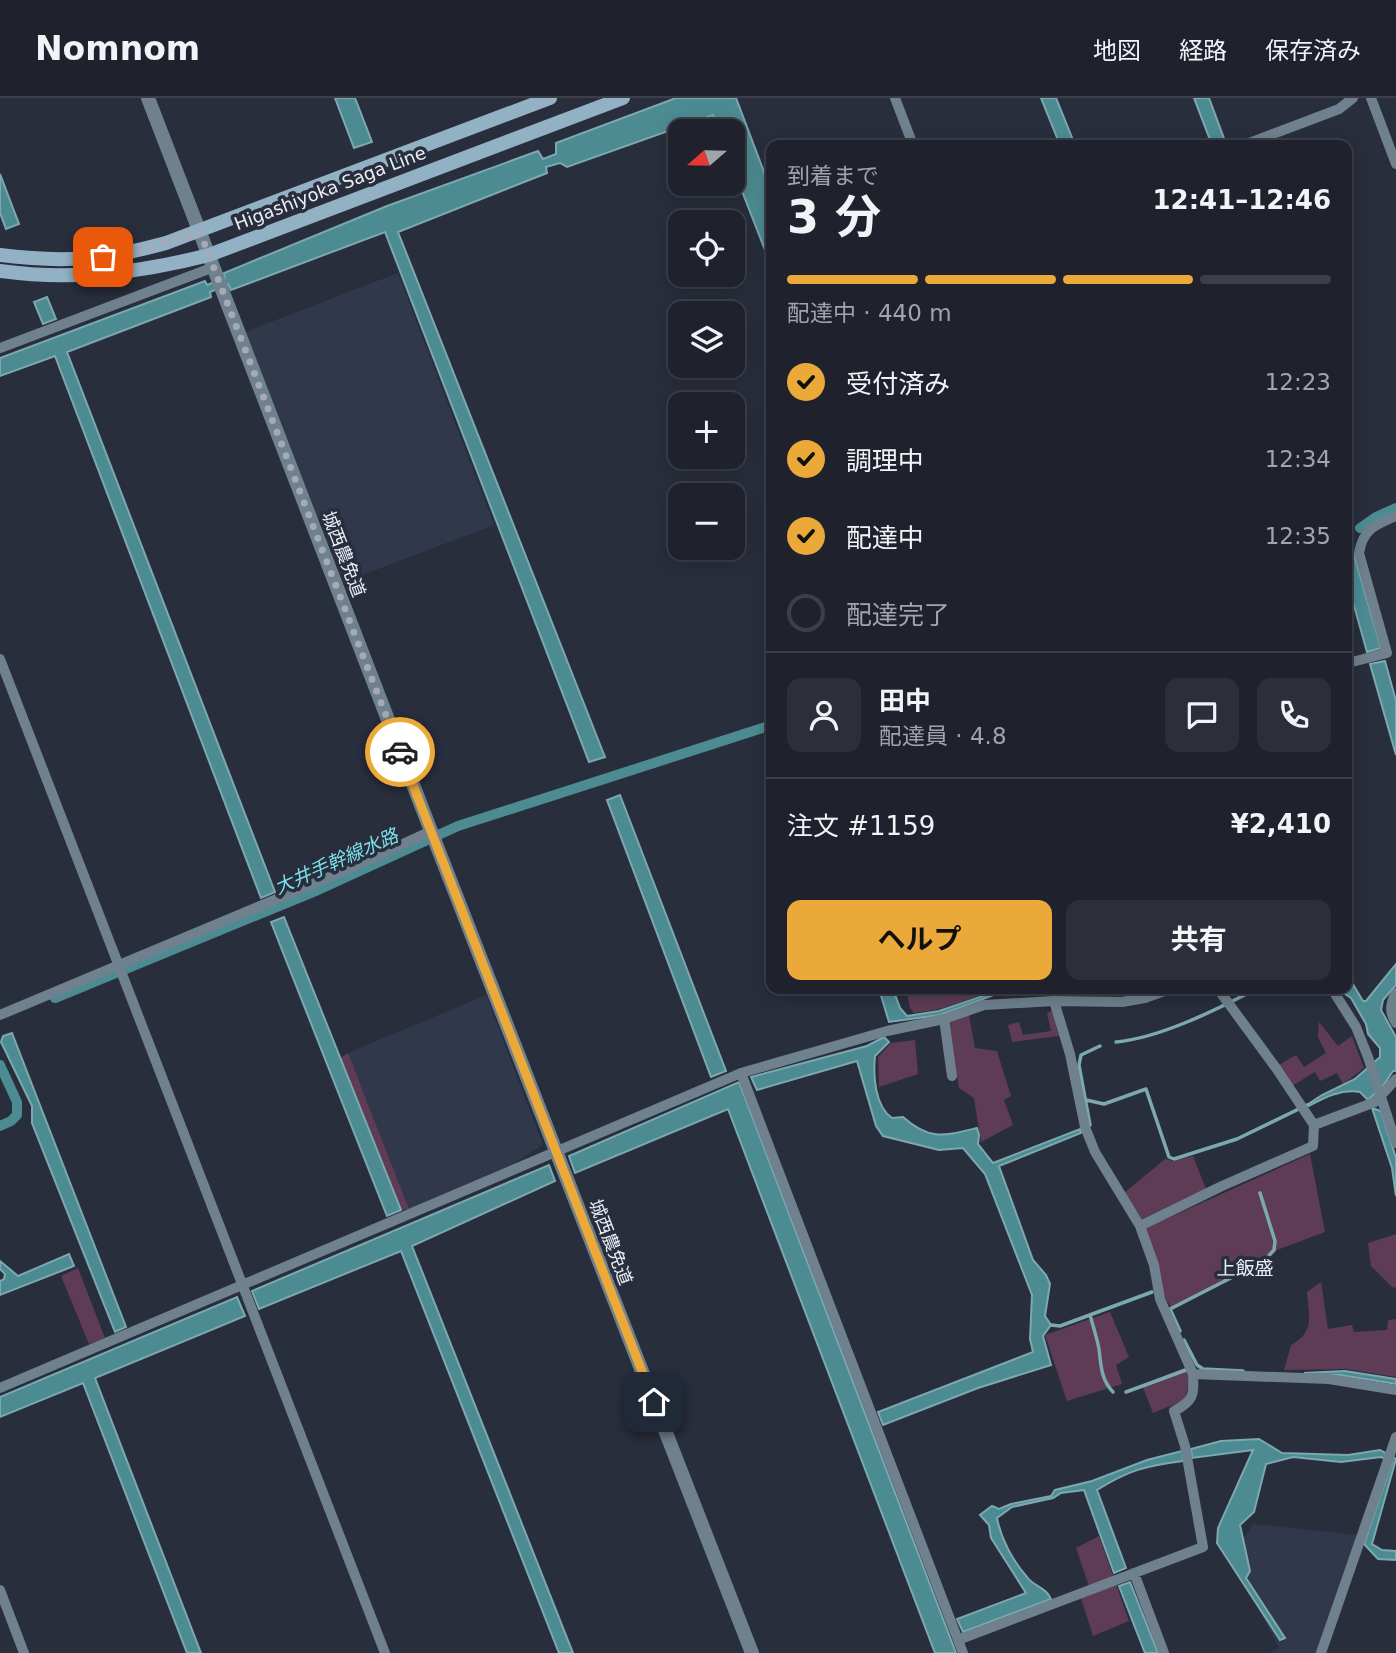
<!DOCTYPE html>
<html lang="ja">
<head>
<meta charset="utf-8">
<style>
	body { margin:0; font-family:"DejaVu Sans","Noto Sans JP",sans-serif; background:#2c2f39; color:#f1f3f6; height:100vh; display:flex; flex-direction:column; font-size:26px; white-space:nowrap }
	* { box-sizing:border-box; margin:0 }
	p { font-size:23px; color:#a1a4aa }
	.icon { flex:none; width:38px; height:38px; fill:none; stroke:currentColor; stroke-width:2; stroke-linecap:round; stroke-linejoin:round }
	.map { position:relative; flex:1; overflow:hidden }
	.details { position:absolute; left:766px; top:42px; width:586px; height:854px; display:flex; flex-direction:column; background:#1f222d; border-radius:14px; box-shadow:0 4px 18px #0003,0 0 0 2px #3c3f49 }
	.details>* { flex:none }
	.needle { width:46px; rotate:250deg }
	.fabs { position:absolute; left:668px; top:21px; display:grid; gap:14px }
	.fabs a { display:grid; place-items:center; width:77px; height:77px; border-radius:14px; background:#1f222d; box-shadow:0 4px 18px #0003,0 0 0 2px #3c3f49; font-size:35px }
	.pin { position:absolute; display:grid; place-items:center; width:60px; height:60px; color:#fff; margin:-30px; border-radius:14px; box-shadow:0 4px 10px #0006 }
	.courier { position:absolute; display:grid; place-items:center; width:70px; height:70px; margin:-35px; border:5px solid #eba939; border-radius:50%; background:#fff; color:#222; box-shadow:0 2px 9px #0007 }
	.headline em { font-style:normal; font-weight:700 }
	.headline div { display:flex; flex-direction:column-reverse }
	.headline { display:flex; align-items:center; justify-content:space-between; height:119px; padding:0 21px }
	h1 { font-size:46px; font-weight:700; line-height:52px }
	.bar { display:grid; grid-template-columns:repeat(4,1fr); gap:10px 7px; align-content:center; height:84px; padding:0 21px }
	.bar i { height:9px; border-radius:5px; background:#3c3f49 }
	.bar .on { background:#eba939 }
	.bar p { grid-column:span 4 }
	.line { display:flex; align-items:center; gap:18px; padding:0 21px; border-top:2px solid #3c3f49 }
	.line div { flex:1 }
	.round { display:grid; place-items:center; flex:none; width:74px; height:74px; border-radius:14px; background:#2c2f39 }
	ol { padding:0 21px; list-style:none }
	li { display:flex; align-items:center; gap:21px; height:77px }
	li p { margin-inline-start:auto }
	li .icon { padding:7px; border-radius:50%; background:#eba939; color:#111; stroke-width:4 }
	li:last-child { color:#a1a4aa }
	li i { width:38px; height:38px; border:4px solid #3c3f49; border-radius:50% }
	.button { display:flex; gap:14px; margin-top:auto; padding:14px 21px }
	.button a { flex:1; height:80px; border-radius:14px; background:#eba939; color:#111; font-size:28px; font-weight:700; line-height:80px; text-align:center }
	.button a+a { background:#2c2f39; color:#f1f3f6 }
	header { display:flex; align-items:center; gap:42px; box-sizing:border-box; height:98px; padding:0 35px; background:#1f222d; border-bottom:2px solid #3c3f49 }
	header strong { font-size:33px }
	nav { display:flex; gap:38px; margin-inline-start:auto; font-size:24px }
	.map>svg:first-child { display:block }
	.built { fill:#32384c }
	.green { fill:#5e3c55 }
	.water { fill:#4d8b92; stroke:#7ca8b0; stroke-width:2 }
	.lines { fill:none; stroke-linecap:round; stroke-linejoin:round }
	.stream { stroke:#7ca8b0; stroke-width:3.5 }
	.canal { stroke:#4d8b92; stroke-width:10 }
	.minor { stroke:#6f818e; stroke-width:10 }
	.tertiary { stroke:#6f818e; stroke-width:14 }
	.secondary { stroke:#93b1c5; stroke-width:14 }
	.done { stroke:#a6aab6; stroke-width:7; stroke-dasharray:0 12.6 }
	.route { stroke:#eba939; stroke-width:9 }
	.labels { text-anchor:middle; dominant-baseline:central; stroke-width:7; stroke-linejoin:round; paint-order:stroke }
	.street-label { font-size:18px; fill:#eaedf7; stroke:#292e3c }
	.water-label { font-size:19px; font-style:italic; fill:#7bdfea; stroke:#292e3c }
	.neighbourhood-label { font-size:19px; fill:#eaedf7; stroke:#292e3c }
</style>
</head>
<body>
<header>
<strong>Nomnom</strong>
<nav><a>地図</a><a>経路</a><a>保存済み</a></nav>
</header>
<div class="map">
<svg width="1396" height="1555" viewBox="0 0 1396 1555">
	<rect width="100%" height="100%" fill="#292e3c"/>
	<!-- built -->
	<path class="built" d="M 398,175 L 494,427 L 341,485 L 245,234 Z
		M 486,897 L 543,1047 L 509,1068 L 409,1111 L 348,955 Z
		M 1253,1426 L 1358,1437 L 1318,1555 L 1271,1555 L 1279,1550 L 1231,1459 Z"/>
	<!-- green -->
	<path class="green" d="M 906,891 L 1001,891 L 939,911 L 914,915 L 910,910 Z
		M 1052,912 L 1059,938 L 1012,944 L 1008,927 L 1019,924 L 1023,937 L 1051,933 L 1047,915 Z
		M 969,917 L 975,950 L 997,953 L 1011,998 L 1004,1002 L 1013,1027 L 981,1044 L 974,1000 L 959,990 L 948,925 Z
		M 1319,924 L 1338,948 L 1352,938 L 1364,970 L 1343,986 L 1337,975 L 1320,983 L 1315,974 L 1292,988 L 1279,967 L 1296,957 L 1304,969 L 1326,955 L 1318,939 Z
		M 915,942 L 918,976 L 879,989 L 878,959 L 891,945 Z
		M 348,955 L 409,1111 L 401,1112 L 340,960 Z
		M 1310,1056 L 1325,1134 L 1277,1152 L 1265,1163 L 1173,1212 L 1162,1195 L 1146,1130 Z
		M 1193,1058 L 1206,1091 L 1142,1121 L 1124,1095 L 1165,1061 L 1173,1063 Z
		M 1396,1136 L 1396,1190 L 1392,1189 L 1371,1168 L 1368,1145 Z
		M 78,1170 L 105,1240 L 89,1246 L 61,1178 Z
		M 1321,1184 L 1328,1231 L 1352,1227 L 1354,1234 L 1387,1232 L 1388,1222 L 1396,1221 L 1396,1279 L 1346,1271 L 1284,1272 L 1291,1247 C 1315,1233 1309,1220 1307,1194 Z
		M 1110,1214 L 1129,1259 L 1116,1267 L 1122,1286 L 1067,1303 L 1045,1237 Z
		M 1186,1269 L 1190,1276 L 1185,1302 L 1153,1315 L 1142,1287 Z
		M 1099,1438 L 1129,1523 L 1093,1538 L 1081,1500 L 1091,1494 L 1076,1450 Z"/>
	<!-- water -->
	<path class="water" d="M 335,0 L 355,0 L 372,44 L 354,50 Z
		M 676,0 L 736,0 L 772,95 L 772,170 L 733,70 L 733,33 L 719,33 L 713,17 L 567,69 L 560,65 L 546,69 L 547,75 L 398,134 L 605,659 L 589,664 L 385,134 L 231,192 L 228,186 L 210,194 L 211,199 L 67,254 L 275,794 L 261,800 L 55,258 L 0,278 L 0,260 L 205,183 L 207,187 L 225,180 L 224,175 L 387,108 L 538,53 L 543,61 L 556,56 L 556,45 Z
		M 1041,0 L 1056,0 L 1075,47 L 1060,47 Z
		M 1194,0 L 1209,0 L 1225,43 L 1212,47 Z
		M 0,76 L 19,126 L 6,131 L 0,115 Z
		M 47,199 L 56,221 L 43,226 L 34,204 Z
		M 1350,443 L 1381,550 L 1367,554 L 1348,486 L 1348,444 Z
		M 1385,563 L 1396,603 L 1396,657 L 1370,566 Z
		M 620,697 L 726,973 L 711,979 L 607,702 Z
		M 284,819 L 401,1112 L 387,1118 L 271,824 Z
		M 1396,866 L 1396,887 L 1383,902 L 1381,912 L 1396,939 L 1396,973 L 1393,973 L 1383,988 L 1368,1002 L 1360,994 C 1341,991 1325,999 1309,1008 L 1307,1007 L 1322,997 L 1355,981 L 1380,959 L 1380,950 L 1368,936 L 1366,926 L 1351,900 L 1345,896 L 1329,895 L 1325,891 L 1348,891 L 1348,878 L 1363,903 L 1366,903 Z
		M 879,891 L 893,891 L 900,910 L 907,918 L 939,913 L 1004,891 L 1002,894 L 940,917 L 889,924 Z
		M 12,935 L 126,1229 L 115,1234 L 32,1025 L 32,1008 L 1,944 L 3,938 Z
		M 884,939 L 889,944 L 875,958 C 873,979 875,1008 892,1020 L 903,1019 C 930,1043 944,1038 977,1030 L 979,1037 L 978,1046 L 993,1065 L 1080,1031 L 1081,1035 L 999,1068 L 1033,1162 L 1046,1177 L 1050,1186 L 1045,1218 L 1051,1227 L 1043,1238 L 1051,1267 L 978,1290 L 883,1327 L 878,1314 L 1033,1254 L 1030,1241 L 1032,1197 L 985,1076 L 963,1050 L 939,1052 L 883,1038 L 876,1028 L 857,963 L 757,992 L 751,979 L 867,948 Z
		M 739,984 L 956,1555 L 935,1555 L 728,1011 L 575,1075 L 569,1058 Z
		M 1372,1010 L 1381,1013 L 1396,1060 L 1396,1098 L 1392,1070 Z
		M 549,1067 L 555,1083 L 412,1148 L 573,1555 L 559,1555 L 401,1153 L 259,1211 L 252,1193 Z
		M 69,1156 L 74,1168 L 0,1197 L 0,1183 L 4,1181 L 5,1176 L 0,1171 L 0,1163 L 18,1178 Z
		M 237,1199 L 245,1218 L 95,1280 L 201,1555 L 187,1555 L 83,1285 L 0,1319 L 0,1299 Z
		M 1345,1273 L 1396,1281 L 1396,1286 L 1340,1277 L 1304,1275 Z
		M 1259,1341 L 1282,1355 L 1348,1357 L 1380,1352 L 1396,1361 L 1372,1446 L 1382,1452 L 1396,1453 L 1396,1462 L 1378,1461 L 1364,1446 L 1392,1364 L 1381,1359 L 1341,1364 L 1293,1359 L 1266,1366 L 1254,1414 L 1240,1427 L 1250,1473 L 1246,1480 L 1285,1540 L 1280,1542 L 1217,1445 L 1218,1430 L 1253,1352 L 1192,1360 L 1191,1351 L 1221,1343 Z
		M 1182,1353 L 1183,1363 C 1145,1368 1129,1372 1097,1392 L 1126,1470 L 1114,1475 L 1084,1392 L 1061,1395 L 1053,1400 L 1012,1409 L 997,1420 C 1001,1441 1013,1463 1027,1479 C 1033,1488 1047,1490 1051,1501 L 963,1534 L 957,1521 L 1026,1495 L 991,1440 L 989,1427 L 980,1417 L 992,1408 L 999,1411 L 1011,1406 L 1051,1398 L 1055,1392 L 1092,1383 L 1147,1362 Z
		M 1130,1484 L 1158,1555 L 1145,1555 L 1119,1488 Z"/>
	<g class="lines">
		<!-- stream -->
		<path class="stream" d="M 1116,944 C 1160,940 1218,911 1256,891
			M 1086,1002 L 1104,1006 L 1146,991 L 1169,1059 L 1174,1061 L 1237,1041 L 1307,1007
			M 1090,1027 L 1079,967 L 1081,957 L 1100,948
			M 1170,1211 L 1264,1163 L 1274,1152 L 1275,1143 L 1260,1095
			M 1170,1211 L 1180,1233
			M 1090,1217 C 1093,1228 1097,1240 1099,1251 C 1101,1267 1101,1282 1113,1294
			M 1051,1227 L 1060,1228 L 1152,1194
			M 1184,1242 L 1197,1267 L 1203,1271 L 1243,1273
			M 1126,1294 L 1186,1272"/>
		<!-- canal -->
		<path class="canal" d="M 1360,430 L 1376,419 L 1396,410
			M 55,900 L 318,792 L 458,728 L 772,627
			M 0,967 L 17,1004 L 17,1017 L 11,1023 L 0,1028"/>
		<!-- minor -->
		<path class="minor" d="M 895,0 L 913,47
			M 1371,0 L 1396,66
			M 1244,47 L 1339,11 L 1353,0
			M 0,250 L 214,169
			M 0,561 L 385,1555
			M 1348,565 L 1387,555 L 1359,455 C 1363,431 1375,427 1396,418
			M 1332,891 L 1356,929 L 1368,959 L 1396,1045
			M 1396,895 C 1390,906 1389,914 1396,925
			M 1054,903 L 1070,956 L 1085,1029 L 1095,1054 L 1140,1128 L 1154,1167 L 1160,1201 L 1193,1276 L 1329,1281 L 1396,1292
			M 0,917 L 353,769 L 431,733
			M 944,921 L 952,978
			M 741,975 L 963,1555
			M 1314,1027 L 1375,1004 L 1396,981
			M 1140,1128 L 1222,1088 L 1313,1048 L 1314,1027 L 1276,970 L 1218,891
			M 0,1290 L 741,975 L 887,933 L 944,921 L 984,907 L 1054,903 L 1122,904 L 1145,900 L 1170,891
			M 1134,1475 L 1164,1555
			M 0,1492 L 24,1555
			M 958,1542 L 1203,1449 L 1185,1348 L 1174,1313 C 1194,1303 1194,1297 1193,1276
			M 1321,1555 L 1396,1339"/>
		<!-- tertiary -->
		<path class="tertiary" d="M 148,0 L 431,733 L 752,1555"/>
		<!-- secondary -->
		<path class="secondary" d="M 0,157 C 63,165 105,162 166,145 L 550,0
			M 0,173 C 71,183 139,175 209,157 L 623,0"/>
	</g>
	<g class="lines">
		<!-- done -->
		<path class="done" d="M 103,159 L 130,155 L 200,134 L 400,654"/>
		<!-- route -->
		<path class="route" d="M 400,654 L 654,1304"/>
	</g>
	<g class="labels">
		<!-- street labels -->
		<g class="street-label">
			<text transform="translate(330 90) rotate(-21)">Higashiyoka Saga Line</text>
			<text transform="translate(344 456) rotate(69)">城西農免道</text>
			<text transform="translate(611 1144) rotate(69)">城西農免道</text>
		</g>
		<!-- water labels -->
		<g class="water-label">
			<text transform="translate(336 763) rotate(-24)">大井手幹線水路</text>
		</g>
		<!-- neighbourhood labels -->
		<g class="neighbourhood-label">
			<text x="1245" y="1170">上飯盛</text>
		</g>
	</g>
</svg>
<div class="fabs">
<a><svg class="needle" viewBox="-14 -14 28 28"><path d="M0-13l5 13h-10z" fill="#e53935"/><path d="M0 13l5-13h-10z" fill="#a1a4aa"/></svg></a>
<a><svg class="icon" aria-label="locate" viewBox="0 0 24 24"><circle cx="12" cy="12" r="6"/><path d="M12 2v4M12 18v4M2 12h4M18 12h4"/></svg></a>
<a><svg class="icon" aria-label="layers" viewBox="0 0 24 24"><path d="M12 4l9 5-9 5-9-5zM3 14l9 5 9-5"/></svg></a>
<a>+</a>
<a>−</a>
</div>
<div class="pin" style="left:103px;top:159px;background:#ea580c"><svg class="icon" aria-label="bag" viewBox="0 0 24 24"><path d="M5 8h14l-1 12H6zM9 8a3 3 0 0 1 6 0"/></svg></div>
<div class="pin" style="left:654px;top:1304px;background:#1f2937"><svg class="icon" aria-label="home" viewBox="0 0 24 24"><path d="M3 11l9-7 9 7M6 9v11h12V9"/></svg></div>
<div class="courier" style="left:400px;top:654px"><svg class="icon" aria-label="car" viewBox="0 0 24 24"><path d="M5 17H2v-5l4-1 3-4h7l3 4 3 1v5h-3M9 17h6M6 11h13"/><circle cx="7" cy="17" r="2"/><circle cx="17" cy="17" r="2"/></svg></div>
<section class="details">
<div class="headline"><div><h1>3 分</h1><p>到着まで</p></div><em>12:41–12:46</em></div>
<div class="bar"><i class="on"></i><i class="on"></i><i class="on"></i><i></i><p>配達中 · 440 m</p></div>
<ol>
<li><svg class="icon" aria-label="check" viewBox="0 0 24 24"><path d="M5 12l5 5 9-10"/></svg>受付済み<p>12:23</p></li>
<li><svg class="icon" aria-label="check" viewBox="0 0 24 24"><path d="M5 12l5 5 9-10"/></svg>調理中<p>12:34</p></li>
<li><svg class="icon" aria-label="check" viewBox="0 0 24 24"><path d="M5 12l5 5 9-10"/></svg>配達中<p>12:35</p></li>
<li><i></i>配達完了</li>
</ol>
<div class="line" style="height:126px"><a class="round"><svg class="icon" aria-label="person" viewBox="0 0 24 24"><circle cx="12" cy="8" r="4"/><path d="M4 21q1-7 8-7t8 7"/></svg></a><div><b>田中</b><p>配達員 · 4.8</p></div><a class="round"><svg class="icon" aria-label="chat" viewBox="0 0 24 24"><path d="M4 5h16v11H9l-5 4z"/></svg></a><a class="round"><svg class="icon" aria-label="phone" viewBox="0 0 24 24"><path d="M5 4h4l2 5-3 2q2 4 5 5l2-3 5 2v4C11 20 4 13 5 4z"/></svg></a></div>
<div class="line" style="height:91px"><div>注文 #1159</div><b>¥2,410</b></div>
<div class="button"><a>ヘルプ</a><a>共有</a></div>
</section>
</div>
</body>
</html>
